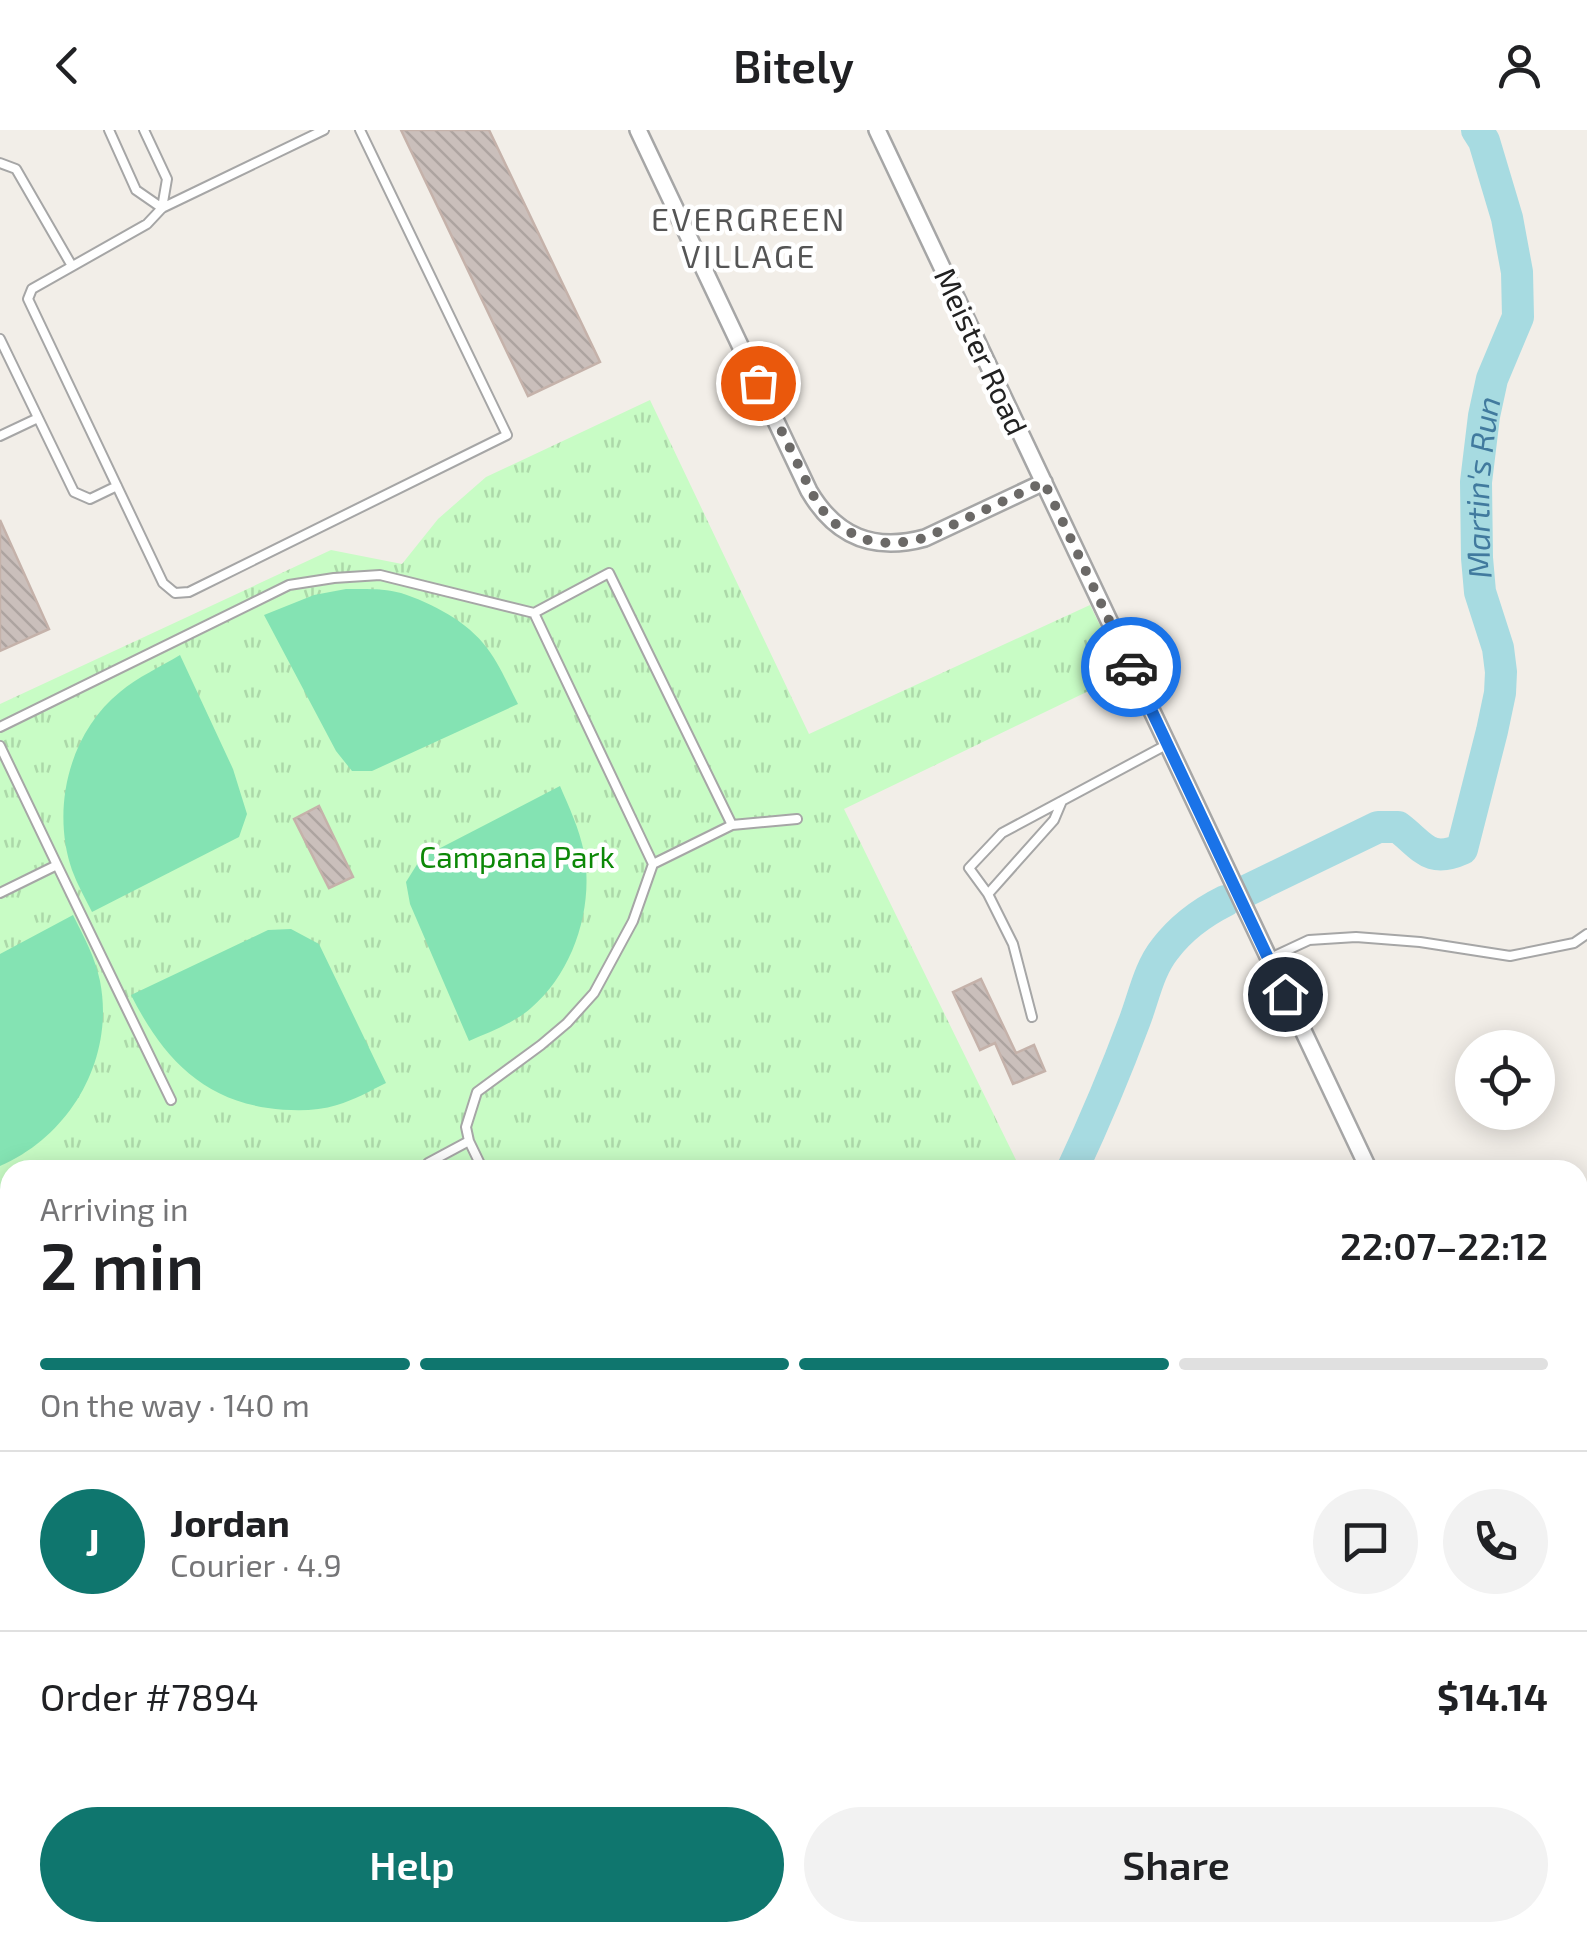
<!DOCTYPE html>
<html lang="en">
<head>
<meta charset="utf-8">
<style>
	body { margin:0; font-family:"Exo 2",sans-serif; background:#f2f2f2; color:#202124; height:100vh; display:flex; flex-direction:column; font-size:38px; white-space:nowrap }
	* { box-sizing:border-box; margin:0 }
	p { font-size:32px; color:#757577 }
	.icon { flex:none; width:55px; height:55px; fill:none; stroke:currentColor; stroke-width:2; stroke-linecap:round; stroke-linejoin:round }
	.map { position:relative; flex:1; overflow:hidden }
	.panel { position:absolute; left:0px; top:1030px; width:1588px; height:782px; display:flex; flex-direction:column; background:#fff; border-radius:30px 30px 0 0; box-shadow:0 5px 25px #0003 }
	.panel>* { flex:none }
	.fabs { position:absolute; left:1455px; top:900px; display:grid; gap:20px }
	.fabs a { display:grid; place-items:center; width:100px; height:100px; border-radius:50%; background:#fff; box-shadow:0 5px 25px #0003; font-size:50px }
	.pin { position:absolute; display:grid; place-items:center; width:85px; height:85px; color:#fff; margin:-42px; border:5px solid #fff; border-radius:50%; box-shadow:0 2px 10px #0007 }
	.courier { position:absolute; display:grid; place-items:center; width:100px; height:100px; margin:-50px; border:8px solid #1a73e8; border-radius:50%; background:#fff; color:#222; box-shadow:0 2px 12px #0007 }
	.summary em { font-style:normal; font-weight:600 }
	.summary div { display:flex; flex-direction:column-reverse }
	.summary { display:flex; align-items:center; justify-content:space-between; height:170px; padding:0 40px }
	h1 { font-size:65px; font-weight:600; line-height:75px }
	.bar { display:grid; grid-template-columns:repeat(4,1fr); gap:15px 10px; align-content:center; height:120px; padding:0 40px }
	.bar i { height:12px; border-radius:8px; background:#e0e0e0 }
	.bar .selected { background:#0f766e }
	.bar p { grid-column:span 4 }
	.line { display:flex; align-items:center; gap:25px; padding:0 40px; border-top:2px solid #e0e0e0 }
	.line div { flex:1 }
	.round { display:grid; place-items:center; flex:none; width:105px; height:105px; border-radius:52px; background:#f2f2f2 }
	.action { display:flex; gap:20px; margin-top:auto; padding:20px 40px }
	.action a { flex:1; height:115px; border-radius:60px; background:#0f766e; color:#fff; font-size:40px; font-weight:600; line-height:115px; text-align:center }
	.action a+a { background:#f2f2f2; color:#202124 }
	header { display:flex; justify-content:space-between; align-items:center; height:130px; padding:0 40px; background:#fff; font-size:45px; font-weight:600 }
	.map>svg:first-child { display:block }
	.park { fill:url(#park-tufts) }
	.pitch { fill:#84e3b3 }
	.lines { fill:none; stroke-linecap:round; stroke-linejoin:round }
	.river { stroke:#a7dbe1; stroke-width:32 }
	.building { fill:url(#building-back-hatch); stroke:#c5b2aa; stroke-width:2.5 }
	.service-casing { stroke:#a6a6a6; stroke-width:12 }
	.minor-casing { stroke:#a6a6a6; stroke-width:20 }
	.service { stroke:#fff; stroke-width:8 }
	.minor { stroke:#fff; stroke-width:15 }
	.done { stroke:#6b6967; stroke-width:10; stroke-dasharray:0 18 }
	.route { stroke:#1a73e8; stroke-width:12 }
	.labels { text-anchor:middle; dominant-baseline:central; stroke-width:9; stroke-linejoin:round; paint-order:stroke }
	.street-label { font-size:30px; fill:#222; stroke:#fff }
	.park-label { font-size:30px; fill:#0c8807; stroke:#fff }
	.neighbourhood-label { font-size:32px; letter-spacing:2.5px; fill:#555; stroke:#fff }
	.water-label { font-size:32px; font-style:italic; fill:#417a9e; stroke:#fff }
</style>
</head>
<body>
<header><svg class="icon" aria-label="back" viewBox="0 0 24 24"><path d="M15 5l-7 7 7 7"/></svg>Bitely<svg class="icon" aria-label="person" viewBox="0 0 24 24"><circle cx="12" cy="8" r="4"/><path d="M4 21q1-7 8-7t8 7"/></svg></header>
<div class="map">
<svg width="1587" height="1811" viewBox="0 0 1587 1811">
	<defs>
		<pattern id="park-tufts" width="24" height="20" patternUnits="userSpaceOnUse" patternTransform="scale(2.5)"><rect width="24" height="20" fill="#c8fcc5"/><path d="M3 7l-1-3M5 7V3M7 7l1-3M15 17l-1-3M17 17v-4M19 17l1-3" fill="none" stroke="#acd8a9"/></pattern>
		<pattern id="building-back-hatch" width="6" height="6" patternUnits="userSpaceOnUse" patternTransform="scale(2.5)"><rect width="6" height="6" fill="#cabfbb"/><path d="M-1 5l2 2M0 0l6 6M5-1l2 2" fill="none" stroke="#ada4a0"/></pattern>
	</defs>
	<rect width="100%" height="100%" fill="#f2eee8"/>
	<!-- park -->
	<path class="park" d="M 650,270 L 809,604 L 1090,475 L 1124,544 L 844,679 L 1021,1040 L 10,1040 L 10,1649 L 0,1654 L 0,574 L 331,420 L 402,434 L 438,389 L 486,347 Z
		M 719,1803 L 835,1803 L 818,1811 L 723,1811 Z"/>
	<!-- pitch -->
	<path class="pitch" d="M 346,459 C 364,459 384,458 401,463 C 432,473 468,492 487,518 C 500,535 508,555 518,574 L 372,641 L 352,641 L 336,621 L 264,485 L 314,465 Z
		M 180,525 L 233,639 L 247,684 L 239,707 L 92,782 C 85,768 77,754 72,740 C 51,679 69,603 120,562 C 138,547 160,537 180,525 Z
		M 560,656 C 569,677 579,698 584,722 C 594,777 574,841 531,878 C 514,893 490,902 469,911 L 410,774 L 406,752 L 421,728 Z
		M 73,785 C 84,807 95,827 100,851 C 115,927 72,1005 0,1036 L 0,824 Z
		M 291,799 L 319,814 L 386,953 C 370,961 354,970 337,975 C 315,982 290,981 268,978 C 199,968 161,924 131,865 L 268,800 Z
		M 10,1076 L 10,1560 L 0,1564 L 0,1081 Z"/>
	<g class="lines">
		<!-- river -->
		<g class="river">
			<path id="s1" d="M 1248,760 L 1378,697 L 1398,697 C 1423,716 1429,734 1462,719 L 1492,601 L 1500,563 L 1501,542 L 1498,518 L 1480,462 L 1477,428 L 1476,352 L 1484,286 L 1492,249 L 1518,187 L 1517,142 L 1507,88 L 1484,11 L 1477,0"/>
			<path d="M 1072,1040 C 1095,991 1116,941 1135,890 C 1144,866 1149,839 1165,819 C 1181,798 1201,783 1225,771"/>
			<path d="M 910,1802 L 915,1811"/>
		</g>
	</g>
	<!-- building -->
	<path class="building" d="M 401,0 L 489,0 L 600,232 L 528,266 Z
		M 0,390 L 49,499 L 0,521 Z
		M 319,676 L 353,747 L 329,758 L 294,689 Z
		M 981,849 L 1016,923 L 1034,915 L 1045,941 L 1013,954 L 995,913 L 980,920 L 953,862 Z"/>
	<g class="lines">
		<!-- service casing -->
		<g class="service-casing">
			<path id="service" d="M 109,0 L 136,60 L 162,78
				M 144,0 L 167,49 L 162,78
				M 324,0 L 162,78 L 147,94 L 32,159 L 28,169 L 163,453 L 175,463 L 189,462 L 507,305 L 360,0
				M 0,33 L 16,39 L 72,136
				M 0,209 L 74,362 L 90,369 L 117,356
				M 0,306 L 38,288
				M 534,483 L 653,734 L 732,695
				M 0,597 L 289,455 L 334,448 L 380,445 L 534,483 L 609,443 L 732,695 L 797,689
				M 0,616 L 57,735 L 0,763
				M 57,735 L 171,970
				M 988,764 L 1054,690 L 1062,671
				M 1268,829 L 1309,810 L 1356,807 L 1420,812 L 1510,826 L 1574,813 L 1587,804
				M 1032,887 L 1013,814 L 988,764 L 969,738 L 1002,703 L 1168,614
				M 431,1040 L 428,1033 L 469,1011
				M 483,1040 L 469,1011 L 466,997 L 477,962 L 541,915 L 567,893 L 594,863 L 633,791 L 653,734
				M 1578,1667 L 1587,1663
				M 51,1802 L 55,1811
				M 149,1802 L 153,1811
				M 306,1802 L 310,1811"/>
		</g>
		<!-- minor casing -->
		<g class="minor-casing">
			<path id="minor" d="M 638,0 L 809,361 C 836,407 874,422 925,408 L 1044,352
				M 877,0 L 1369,1040
				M 1578,1474 L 1587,1493
				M 486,1811 L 504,1802"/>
		</g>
		<!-- service -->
		<use href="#service" class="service"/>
		<!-- minor -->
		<use href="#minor" class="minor"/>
	</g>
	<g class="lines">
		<!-- done -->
		<path class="done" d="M 758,253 L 818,375 L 834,393 L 862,409 L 893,414 L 925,408 L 1044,352 L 1131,537"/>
		<!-- route -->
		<path class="route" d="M 1131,537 L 1285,864"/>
	</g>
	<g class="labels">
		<!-- street labels -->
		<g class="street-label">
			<text transform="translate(982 221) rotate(65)">Meister Road</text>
		</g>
		<!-- park labels -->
		<g class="park-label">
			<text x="517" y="726">Campana Park</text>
		</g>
		<!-- neighbourhood labels -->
		<g class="neighbourhood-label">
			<text x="749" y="88">EVERGREEN<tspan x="749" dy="37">VILLAGE</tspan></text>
		</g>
		<!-- water labels -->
		<g class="water-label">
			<text stroke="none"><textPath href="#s1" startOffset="608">Martin's Run</textPath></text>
		</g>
	</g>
</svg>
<div class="fabs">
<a><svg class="icon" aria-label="locate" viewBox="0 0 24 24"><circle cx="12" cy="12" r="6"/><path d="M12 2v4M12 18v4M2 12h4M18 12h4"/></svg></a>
</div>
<div class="pin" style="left:758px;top:253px;background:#ea580c"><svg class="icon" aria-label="bag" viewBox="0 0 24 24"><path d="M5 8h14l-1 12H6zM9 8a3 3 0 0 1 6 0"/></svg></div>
<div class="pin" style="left:1285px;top:864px;background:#1f2937"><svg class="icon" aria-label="home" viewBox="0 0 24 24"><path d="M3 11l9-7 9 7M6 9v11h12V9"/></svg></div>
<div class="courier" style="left:1131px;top:537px"><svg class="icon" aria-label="car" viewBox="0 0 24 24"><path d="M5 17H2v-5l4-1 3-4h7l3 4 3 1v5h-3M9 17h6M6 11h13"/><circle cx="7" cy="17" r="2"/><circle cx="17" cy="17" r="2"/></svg></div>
<section class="panel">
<div class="summary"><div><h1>2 min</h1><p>Arriving in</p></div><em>22:07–22:12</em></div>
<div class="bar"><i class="selected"></i><i class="selected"></i><i class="selected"></i><i></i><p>On the way · 140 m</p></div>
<div class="line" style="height:180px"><b class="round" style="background:#0f766e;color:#fff">J</b><div><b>Jordan</b><p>Courier · 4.9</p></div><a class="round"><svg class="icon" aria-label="chat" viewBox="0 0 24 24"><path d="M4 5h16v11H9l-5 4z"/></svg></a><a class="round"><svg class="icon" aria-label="phone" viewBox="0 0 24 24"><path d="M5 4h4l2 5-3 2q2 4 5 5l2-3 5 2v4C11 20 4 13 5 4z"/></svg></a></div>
<div class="line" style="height:130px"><div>Order #7894</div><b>$14.14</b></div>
<div class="action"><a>Help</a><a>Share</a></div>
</section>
</div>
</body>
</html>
